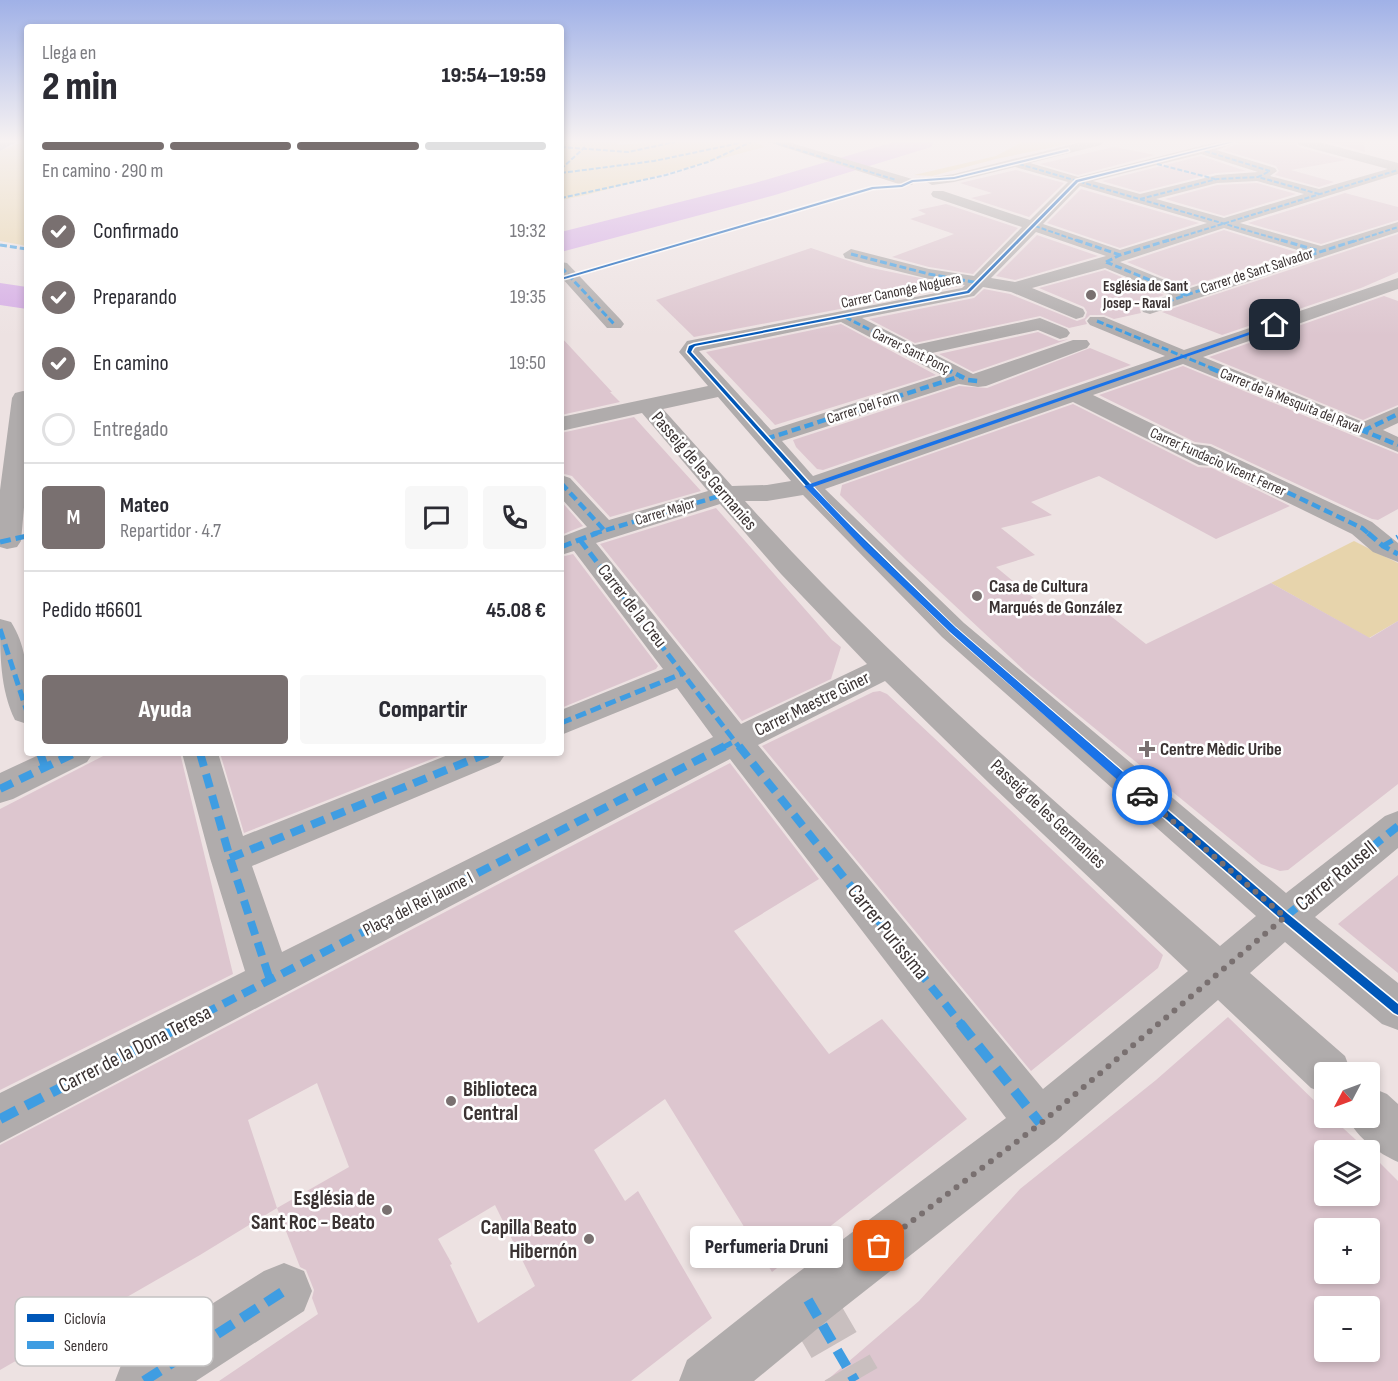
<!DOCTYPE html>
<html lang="es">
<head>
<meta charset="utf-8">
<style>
	body { margin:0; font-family:"Sofia Sans Condensed",sans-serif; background:#f7f7f7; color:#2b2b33; height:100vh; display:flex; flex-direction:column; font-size:22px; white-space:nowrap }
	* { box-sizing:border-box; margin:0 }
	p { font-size:20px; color:#7c7c81 }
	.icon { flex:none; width:33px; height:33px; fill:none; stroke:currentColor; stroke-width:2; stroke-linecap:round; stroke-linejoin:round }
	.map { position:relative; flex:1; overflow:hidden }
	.drawer { position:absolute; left:24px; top:24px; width:540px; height:732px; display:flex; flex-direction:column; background:#fff; border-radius:6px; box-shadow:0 3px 9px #0003 }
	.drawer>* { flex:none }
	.needle { width:39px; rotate:229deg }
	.controls { position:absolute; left:1314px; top:1062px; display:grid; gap:12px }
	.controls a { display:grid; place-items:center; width:66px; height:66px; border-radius:6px; background:#fff; box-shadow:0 3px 9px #0003; font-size:30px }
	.pin { position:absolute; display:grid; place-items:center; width:51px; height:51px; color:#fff; margin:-26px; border-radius:12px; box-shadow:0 3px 9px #0006 }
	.courier { position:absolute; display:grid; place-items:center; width:60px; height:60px; margin:-30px; border:4px solid #1a73e8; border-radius:50%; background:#fff; color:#222; box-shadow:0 2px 8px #0007 }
	.bubble { position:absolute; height:42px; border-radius:6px; background:#fff; box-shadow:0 3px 9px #0003; font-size:20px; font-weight:800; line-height:42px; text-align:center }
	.summary em { font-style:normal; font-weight:800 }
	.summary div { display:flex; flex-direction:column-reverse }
	.summary { display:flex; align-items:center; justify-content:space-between; height:102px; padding:0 18px }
	h1 { font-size:39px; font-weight:800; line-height:45px }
	.bar { display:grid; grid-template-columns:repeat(4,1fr); gap:9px 6px; align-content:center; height:72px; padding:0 18px }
	.bar i { height:8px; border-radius:4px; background:#e1e1e2 }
	.bar .selected { background:#797070 }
	.bar p { grid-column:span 4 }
	.line { display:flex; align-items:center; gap:15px; padding:0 18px; border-top:2px solid #e1e1e2 }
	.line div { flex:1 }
	.round { display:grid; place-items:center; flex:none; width:63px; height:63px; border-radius:6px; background:#f7f7f7 }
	ol { padding:0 18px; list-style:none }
	li { display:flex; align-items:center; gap:18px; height:66px }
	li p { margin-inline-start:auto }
	li .icon { padding:6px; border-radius:50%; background:#797070; color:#fff; stroke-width:4 }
	li:last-child { color:#7c7c81 }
	li i { width:33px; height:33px; border:3px solid #e1e1e2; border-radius:50% }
	.primary-button { display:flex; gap:12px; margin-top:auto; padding:12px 18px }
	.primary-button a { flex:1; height:69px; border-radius:6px; background:#797070; color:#fff; font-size:24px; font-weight:800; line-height:69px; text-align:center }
	.primary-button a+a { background:#f7f7f7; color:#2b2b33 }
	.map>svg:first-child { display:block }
	.green { fill:#e7d4ac }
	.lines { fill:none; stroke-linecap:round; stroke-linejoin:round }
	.river { fill:#d5ade5; fill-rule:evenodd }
	.building { fill:#ddc6cf; fill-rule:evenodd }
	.minor-tunnel { stroke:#c9bfbf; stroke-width:52; stroke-dasharray:52 26; stroke-linecap:butt }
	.minor { fill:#b0acac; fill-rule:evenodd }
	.quiet-far5 { stroke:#3f9de2; stroke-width:2; stroke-dasharray:5 2; stroke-linecap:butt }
	.quiet-far4 { stroke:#3f9de2; stroke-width:3; stroke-dasharray:7 3; stroke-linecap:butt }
	.quiet-far3 { stroke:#3f9de2; stroke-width:4.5; stroke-dasharray:9 4.5; stroke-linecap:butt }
	.quiet-far2 { stroke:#3f9de2; stroke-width:5; stroke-dasharray:11 5; stroke-linecap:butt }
	.quiet-far1 { stroke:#3f9de2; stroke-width:8; stroke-dasharray:14 8; stroke-linecap:butt }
	.quiet { stroke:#3f9de2; stroke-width:10; stroke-dasharray:19 10; stroke-linecap:butt }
	.cycleway-casing { stroke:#fff; stroke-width:3 }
	.cycleway { fill:#0057b8; fill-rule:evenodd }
	.route { fill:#1a73e8 }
	.done { stroke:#797070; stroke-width:6; stroke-dasharray:0 10.8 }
	.poi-dot { fill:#797070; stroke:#fff; stroke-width:2 }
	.labels { text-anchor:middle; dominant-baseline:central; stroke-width:5; stroke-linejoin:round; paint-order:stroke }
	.far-street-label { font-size:15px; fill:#3b3333; stroke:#fff }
	.far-poi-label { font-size:15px; font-weight:bold; fill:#3b3333; stroke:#fff; text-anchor:start }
	.street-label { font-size:18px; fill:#3b3333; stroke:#fff }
	.poi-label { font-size:18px; font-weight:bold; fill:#3b3333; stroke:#fff; text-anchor:start }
	.near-street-label { font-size:21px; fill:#3b3333; stroke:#fff }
	.near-poi-label { font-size:21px; font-weight:bold; fill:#3b3333; stroke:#fff; text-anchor:end }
	.key { fill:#fff; stroke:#c4c2c2; stroke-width:1.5 }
	.key-label { font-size:16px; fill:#3b3333 }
</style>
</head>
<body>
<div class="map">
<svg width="1398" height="1381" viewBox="0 0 1398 1381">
	<rect width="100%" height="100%" fill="#ede2e2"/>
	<!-- green -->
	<path class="green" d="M 22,142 L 27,142 L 27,246 L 0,241 L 0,151 Z
		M 561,142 L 618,142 L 618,145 L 653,142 L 756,142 L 764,147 L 586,195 L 561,200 Z
		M 1022,142 L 1078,142 L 996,159 L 932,176 L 914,175 L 996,156 Z
		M 1354,541 L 1398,563 L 1398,621 L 1369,638 L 1271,583 Z"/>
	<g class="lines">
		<!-- river -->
		<path class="river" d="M 894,142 L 934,142 L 931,147 L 775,195 L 561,252 L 561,232 L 755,183 Z
			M 0,283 L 27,287 L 27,309 L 0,305 Z"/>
	</g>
	<!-- building -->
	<path class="building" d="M 1241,142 L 1295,142 L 1298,147 L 1346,160 L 1291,170 L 1334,182 L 1319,187 L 1275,175 L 1279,171 L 1276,166 L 1223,150 Z
		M 1329,142 L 1364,142 L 1365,152 Z
		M 1114,147 L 1155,155 L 1078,175 L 1040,164 Z
		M 1201,156 L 1246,171 L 1216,173 L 1140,192 L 1102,181 Z
		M 1016,170 L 1064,183 L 1029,217 L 971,198 L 992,193 L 960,183 Z
		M 1257,183 L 1296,194 L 1224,216 L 1165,199 L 1217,185 Z
		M 1081,189 L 1199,223 L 1120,248 L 1047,223 Z
		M 1345,193 L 1398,207 L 1398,220 L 1321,244 L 1248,223 Z
		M 946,204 L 1018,228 L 973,274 L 929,267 L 892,257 L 954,234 L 910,219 L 926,214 L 918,210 Z
		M 1224,230 L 1296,252 L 1187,287 L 1127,262 Z
		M 1398,234 L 1398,272 L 1361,288 L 1222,335 L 1162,312 Z
		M 1037,235 L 1098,256 L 1015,280 L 996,276 Z
		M 811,248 L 867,267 L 959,286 L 694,337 L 656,300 Z
		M 1105,270 L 1164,295 L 1142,302 L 1139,307 L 1141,313 L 1114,319 L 1104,315 L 1090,315 L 1085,320 L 1087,324 L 1069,328 L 1040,316 L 915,343 L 869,319 L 974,298 L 984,289 L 1010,294 L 1077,321 L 1085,318 L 1087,312 L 1084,307 L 1039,288 Z
		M 1384,296 L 1398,301 L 1398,405 L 1363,420 L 1209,357 Z
		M 841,324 L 936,375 L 775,425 L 706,352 Z
		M 1038,332 L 1059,341 L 1069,339 L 973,372 L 939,354 Z
		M 561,337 L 612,392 L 610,392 L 620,402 L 561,415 Z
		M 1090,348 L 1131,365 L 823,470 L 817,469 L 796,447 L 793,440 L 959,386 L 987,388 Z
		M 1183,366 L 1398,454 L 1398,509 L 1378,520 L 1372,519 L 1211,444 L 1195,442 L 1099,395 Z
		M 1073,404 L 1198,467 L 1212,468 L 1290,506 L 1216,539 L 1099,476 L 1031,502 L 1052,515 L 1001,528 L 1035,555 L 996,567 L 1053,614 L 1093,602 L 1146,644 L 1271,583 L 1370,638 L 1398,621 L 1398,784 L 1288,870 L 1280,871 L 1261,864 L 1027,673 L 907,561 L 840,495 L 842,485 Z
		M 634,417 L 701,491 L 610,517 L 572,476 L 561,473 L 561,433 Z
		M 561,501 L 583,526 L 561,535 Z
		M 716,508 L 832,640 L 841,647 L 831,679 L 742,721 L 600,544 Z
		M 573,554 L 658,666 L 656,669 L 561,708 L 561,557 Z
		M 880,691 L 887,694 L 932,736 L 1163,955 L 1158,968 L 1031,1071 L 762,746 L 873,692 Z
		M 109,753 L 180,753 L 233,974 L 0,1090 L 0,809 Z
		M 220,753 L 447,753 L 244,833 Z
		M 730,763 L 819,879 L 734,931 L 829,1054 L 882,1019 L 967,1119 L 772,1272 L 665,1099 L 594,1150 L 625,1201 L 638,1191 L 712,1318 L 631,1381 L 219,1381 L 318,1314 L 312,1298 L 314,1290 L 306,1270 L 300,1267 L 277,1208 L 200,1255 L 0,1370 L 0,1145 ZM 317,1083 L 349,1167 L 277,1208 L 248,1120 ZM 495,1205 L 535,1286 L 478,1323 L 450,1265 L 452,1264 L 438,1239 Z
		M 1398,875 L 1398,973 L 1338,924 Z
		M 1228,1017 L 1324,1110 L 1324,1118 L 1332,1118 L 1367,1150 L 1324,1150 L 1324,1196 L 1370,1196 L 1370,1153 L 1398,1181 L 1398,1381 L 826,1381 L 919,1301 L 1020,1189 L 1156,1080 ZM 1324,1228 L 1370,1228 L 1370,1274 L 1324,1274 ZM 1324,1306 L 1370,1306 L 1370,1352 L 1324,1352 Z"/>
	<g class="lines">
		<!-- minor-tunnel -->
		<path class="minor-tunnel" d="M 808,1300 L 855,1381"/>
		<!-- minor -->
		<path class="minor" d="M 0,142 L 16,142 L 0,151 Z
			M 768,142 L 788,142 L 912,179 L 914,182 L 912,185 L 902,185 Z
			M 1081,142 L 1103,142 L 1101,145 L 1030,163 L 1078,177 L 1217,142 L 1239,142 L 1216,150 L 1275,168 L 1277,171 L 1270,176 L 1319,189 L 1388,169 L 1299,145 L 1297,142 L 1319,142 L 1398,163 L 1398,174 L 1240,223 L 1321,246 L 1398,222 L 1398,232 L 1150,314 L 1143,312 L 1141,308 L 1143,304 L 1170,295 L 1105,268 L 1032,288 L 1083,309 L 1085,313 L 1083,317 L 1076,319 L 1011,292 L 983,287 L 974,296 L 862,318 L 915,345 L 1040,318 L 1067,329 L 1070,333 L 1067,337 L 1060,339 L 1038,330 L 932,353 L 973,374 L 1073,340 L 1087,340 L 1090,344 L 1087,348 L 986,386 L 978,387 L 959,384 L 782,441 L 813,476 L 1165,356 L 1090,325 L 1087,321 L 1090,317 L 1104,317 L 1184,350 L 1398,278 L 1398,289 L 1203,357 L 1363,422 L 1398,407 L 1398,423 L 1383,430 L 1398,437 L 1398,452 L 1183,364 L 1093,395 L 1194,444 L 1210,446 L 1372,522 L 1398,543 L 1398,562 L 1373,552 L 1352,534 L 1213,466 L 1199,465 L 1073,402 L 825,489 L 964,623 L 1286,893 L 1385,816 L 1398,811 L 1398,848 L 1315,917 L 1398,983 L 1398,1030 L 1382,1024 L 1285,942 L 1250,973 L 1345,1056 L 1351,1072 L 1324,1072 L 1324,1093 L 1311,1088 L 1218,1000 L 1057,1140 L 828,1320 L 754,1381 L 679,1381 L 687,1360 L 788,1280 L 1006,1118 L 730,759 L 0,1143 L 0,1093 L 245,971 L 210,858 L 182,753 L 218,753 L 243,836 L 453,753 L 506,753 L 500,762 L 252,866 L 282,952 L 713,737 L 677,688 L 561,735 L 561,710 L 663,669 L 574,551 L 561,555 L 561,537 L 587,527 L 561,498 L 561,475 L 570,478 L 609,520 L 708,491 L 642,413 L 561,431 L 561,417 L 708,386 L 679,352 L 687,341 L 962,288 L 965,285 L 929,279 L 845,258 L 843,254 L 851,249 L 929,269 L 974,276 L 1022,227 L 933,197 L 931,194 L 933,191 L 943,191 L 1030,220 L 1068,182 L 1015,167 L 954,182 L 932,185 L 925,181 L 927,178 L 954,174 ZM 1201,154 L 1258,172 L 1217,175 L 1140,194 L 1093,181 ZM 1257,181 L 1304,194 L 1224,218 L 1156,199 L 1217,183 ZM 1080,186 L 1207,223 L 1120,250 L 1043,224 ZM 1224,228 L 1304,252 L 1187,289 L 1120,262 ZM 1036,232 L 1106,256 L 1015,282 L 991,278 ZM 841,322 L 942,375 L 771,430 L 699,351 ZM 718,397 L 791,481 L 767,485 L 732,486 L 663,409 ZM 803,495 L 942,637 L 1256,916 L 1220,946 C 1057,803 890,662 745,501 L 767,501 ZM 720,504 L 781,574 L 867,664 L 741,724 L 596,543 ZM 885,681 L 990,784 L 1188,971 L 1043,1089 L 758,745 Z
			M 561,262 L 567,263 L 621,320 L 624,324 L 621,328 L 607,328 L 561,277 Z
			M 23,391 L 27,392 L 27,474 L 21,541 L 17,547 L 7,549 L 0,547 L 0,490 L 12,398 L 15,393 Z
			M 0,619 L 11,622 C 31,653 27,689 27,724 L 15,720 C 0,689 0,654 0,619 Z
			M 43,753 L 93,753 L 87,762 L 13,799 L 0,803 L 0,773 Z
			M 1370,1087 L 1387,1094 L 1398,1104 L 1398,1162 C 1378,1153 1357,1138 1348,1118 L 1370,1118 Z
			M 284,1263 L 304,1271 L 312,1291 L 304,1311 L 196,1381 L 115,1381 L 123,1360 L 264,1271 Z"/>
		<!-- quiet-far5 -->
		<path class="quiet-far5" d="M 776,143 L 896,180
			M 561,147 L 628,152 L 675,142
			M 1205,151 L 1270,171 L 1258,177 L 1319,194
			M 1019,164 L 1287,242
			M 1157,164 L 1215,179
			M 561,169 L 585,147
			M 561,173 L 654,161 L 740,143
			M 561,180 L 563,181 L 561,187
			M 561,198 L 666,175 L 708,162 L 751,142
			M 1140,199 L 1217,179 L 1258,177
			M 1035,226 L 1081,242
			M 1164,242 L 1398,170
			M 1352,242 L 1398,227"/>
		<!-- quiet-far4 -->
		<path class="quiet-far4" d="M 1076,240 L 1120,255
			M 1281,240 L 1319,251
			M 0,245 L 27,249
			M 851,254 L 929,274 L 979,283
			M 1106,262 L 1120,255 L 1169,240
			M 1106,262 L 1186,295 L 1150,308
			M 561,267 L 614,324
			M 1186,295 L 1357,240
			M 845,317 L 947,369
			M 1097,321 L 1214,369"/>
		<!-- quiet-far3 -->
		<path class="quiet-far3" d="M 944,368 L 968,380 L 978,381
			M 1210,368 L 1398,445
			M 1363,431 L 1398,414
			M 766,439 L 961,376
			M 1189,451 L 1201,451 L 1362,528 L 1369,534
			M 561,483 L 604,530
			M 593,534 L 726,494"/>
		<!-- quiet-far2 -->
		<path class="quiet-far2" d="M 1368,533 L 1383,546 L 1398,554
			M 580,540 L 740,748
			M 0,542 L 27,536
			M 1383,546 L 1398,537
			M 561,547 L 597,533
			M 0,629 L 27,712
			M 561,723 L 684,673
			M 722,748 L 735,741"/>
		<!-- quiet-far1 -->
		<path class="quiet-far1" d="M 739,746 L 961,1024
			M 40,753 L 45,767
			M 200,753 L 230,858 L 270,980
			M 0,789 L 75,753
			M 230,858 L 488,753
			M 1285,917 L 1398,826
			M 184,1024 L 725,746"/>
		<!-- quiet -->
		<path class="quiet" d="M 960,1023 L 1040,1123
			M 0,1119 L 187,1023
			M 808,1300 L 855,1381
			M 144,1381 L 284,1291"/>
		<!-- cycleway casing -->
		<g class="cycleway-casing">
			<path id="cycleway" d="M 1229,142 L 1234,142 L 1078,182 L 969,293 L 695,346 L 693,348 L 691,352 L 828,504 L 955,628 L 1288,914 L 1398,1004 L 1398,1015 L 1394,1013 L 1282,920 L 951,632 L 824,506 L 687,352 L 689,346 L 694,344 L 967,291 L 1076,180 Z
				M 1068,149 L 1069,151 L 954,179 L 913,182 L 902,187 L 873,189 L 561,280 L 561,278 L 872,187 L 901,185 L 912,180 L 954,177 Z"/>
		</g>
		<!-- cycleway -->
		<use href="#cycleway" class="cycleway"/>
	</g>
	<!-- sky -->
	<linearGradient id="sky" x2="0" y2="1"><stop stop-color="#a0b1e7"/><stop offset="0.42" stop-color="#f7f2f2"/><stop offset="1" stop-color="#f7f2f2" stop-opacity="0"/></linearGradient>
	<rect width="1398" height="336" fill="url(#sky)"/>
	<!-- route -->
	<path class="route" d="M 1273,324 L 1278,325 L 813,487 L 869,545 L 956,628 L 1146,792 L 1146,798 L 1138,798 L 950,632 L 864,549 L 804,486 Z"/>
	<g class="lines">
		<!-- done -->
		<path class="done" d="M 879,1246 L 1040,1124 L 1285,917 L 1142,795"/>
	</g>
	<!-- markers -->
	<g class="poi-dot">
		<circle cx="1091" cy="295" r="6"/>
		<circle cx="977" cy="596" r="6"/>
		<path d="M1144 740h6v6h6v6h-6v6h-6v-6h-6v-6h6z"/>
		<circle cx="451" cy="1101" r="6"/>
		<circle cx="387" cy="1210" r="6"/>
		<circle cx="589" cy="1239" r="6"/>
	</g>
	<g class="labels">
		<!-- far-street labels -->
		<g class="far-street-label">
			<text transform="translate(1257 271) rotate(-18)">Carrer de Sant Salvador</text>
			<text transform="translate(901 291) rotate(-12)">Carrer Canonge Noguera</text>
			<text transform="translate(911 351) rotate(26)">Carrer Sant Ponç</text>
			<text transform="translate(1291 401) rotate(22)">Carrer de la Mesquita del Raval</text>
			<text transform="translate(863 408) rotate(-18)">Carrer Del Forn</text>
			<text transform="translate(1218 462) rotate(24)">Carrer Fundacio Vicent Ferrer</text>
			<text transform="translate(665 512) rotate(-17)">Carrer Major</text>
		</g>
		<!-- far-poi labels -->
		<g class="far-poi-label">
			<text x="1103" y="286">Església de Sant<tspan x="1103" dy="17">Josep - Raval</tspan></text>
		</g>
		<!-- street labels -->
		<g class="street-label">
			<text transform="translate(704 471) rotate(49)">Passeig de les Germanies</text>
			<text transform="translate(632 606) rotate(52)">Carrer de la Creu</text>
			<text transform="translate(812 704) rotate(-26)">Carrer Maestre Giner</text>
			<text transform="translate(1048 814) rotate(43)">Passeig de les Germanies</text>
			<text transform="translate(418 904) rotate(-27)">Plaça del Rei Jaume I</text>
		</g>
		<!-- poi labels -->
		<g class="poi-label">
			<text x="989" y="586">Casa de Cultura<tspan x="989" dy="21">Marqués de González</tspan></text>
			<text x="1160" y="749">Centre Mèdic Uribe</text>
		</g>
		<!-- near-street labels -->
		<g class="near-street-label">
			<text transform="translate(1336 876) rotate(-39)">Carrer Rausell</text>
			<text transform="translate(888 932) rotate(51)">Carrer Purissima</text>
			<text transform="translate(135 1049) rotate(-27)">Carrer de la Dona Teresa</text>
		</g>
		<!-- near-poi labels -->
		<g class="near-poi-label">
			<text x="463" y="1089" text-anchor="start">Biblioteca<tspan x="463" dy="24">Central</tspan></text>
			<text x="375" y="1198">Església de<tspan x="375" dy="24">Sant Roc - Beato</tspan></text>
			<text x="577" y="1227">Capilla Beato<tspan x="577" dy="24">Hibernón</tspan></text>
		</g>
	</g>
	<!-- legend -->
	<rect x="15" y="1297" width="198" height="69" rx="9" class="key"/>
	<rect x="27" y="1314" width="27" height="8" fill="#0057b8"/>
	<rect x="27" y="1341" width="27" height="8" fill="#3f9de2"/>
	<g class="key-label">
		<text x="64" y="1324">Ciclovía</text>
		<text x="64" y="1351">Sendero</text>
	</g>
</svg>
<div class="controls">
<a><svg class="needle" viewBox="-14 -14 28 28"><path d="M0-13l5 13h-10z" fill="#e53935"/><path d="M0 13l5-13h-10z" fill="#7c7c81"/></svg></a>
<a><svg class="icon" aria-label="layers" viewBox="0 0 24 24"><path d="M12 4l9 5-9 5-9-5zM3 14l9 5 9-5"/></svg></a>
<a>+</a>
<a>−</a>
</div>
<div class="pin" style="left:879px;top:1246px;background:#ea580c"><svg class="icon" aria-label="bag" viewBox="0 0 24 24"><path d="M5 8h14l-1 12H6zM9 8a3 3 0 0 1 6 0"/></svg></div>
<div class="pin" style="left:1275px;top:325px;background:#1f2937"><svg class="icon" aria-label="home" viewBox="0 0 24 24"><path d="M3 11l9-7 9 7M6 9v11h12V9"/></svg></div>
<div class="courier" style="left:1142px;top:795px"><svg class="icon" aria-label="car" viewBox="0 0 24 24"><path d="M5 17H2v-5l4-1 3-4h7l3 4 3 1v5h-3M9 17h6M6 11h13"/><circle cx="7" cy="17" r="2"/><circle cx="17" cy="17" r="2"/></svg></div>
<div class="bubble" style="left:690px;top:1226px;width:153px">Perfumeria Druni</div>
<section class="drawer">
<div class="summary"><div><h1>2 min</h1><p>Llega en</p></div><em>19:54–19:59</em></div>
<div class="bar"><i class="selected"></i><i class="selected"></i><i class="selected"></i><i></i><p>En camino · 290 m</p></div>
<ol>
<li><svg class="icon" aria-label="check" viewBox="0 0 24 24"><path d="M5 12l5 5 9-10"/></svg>Confirmado<p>19:32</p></li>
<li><svg class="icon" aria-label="check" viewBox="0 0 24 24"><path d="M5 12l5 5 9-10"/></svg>Preparando<p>19:35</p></li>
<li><svg class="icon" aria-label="check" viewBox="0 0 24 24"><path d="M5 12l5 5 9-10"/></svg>En camino<p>19:50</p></li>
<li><i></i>Entregado</li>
</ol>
<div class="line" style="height:108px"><b class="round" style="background:#797070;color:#fff">M</b><div><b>Mateo</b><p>Repartidor · 4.7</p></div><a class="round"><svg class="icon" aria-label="chat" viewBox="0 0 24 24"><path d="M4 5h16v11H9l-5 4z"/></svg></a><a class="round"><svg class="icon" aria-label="phone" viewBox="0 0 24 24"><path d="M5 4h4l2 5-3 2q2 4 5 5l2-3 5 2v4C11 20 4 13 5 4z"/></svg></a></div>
<div class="line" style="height:78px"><div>Pedido #6601</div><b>45.08 €</b></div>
<div class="primary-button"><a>Ayuda</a><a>Compartir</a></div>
</section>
</div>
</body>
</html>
